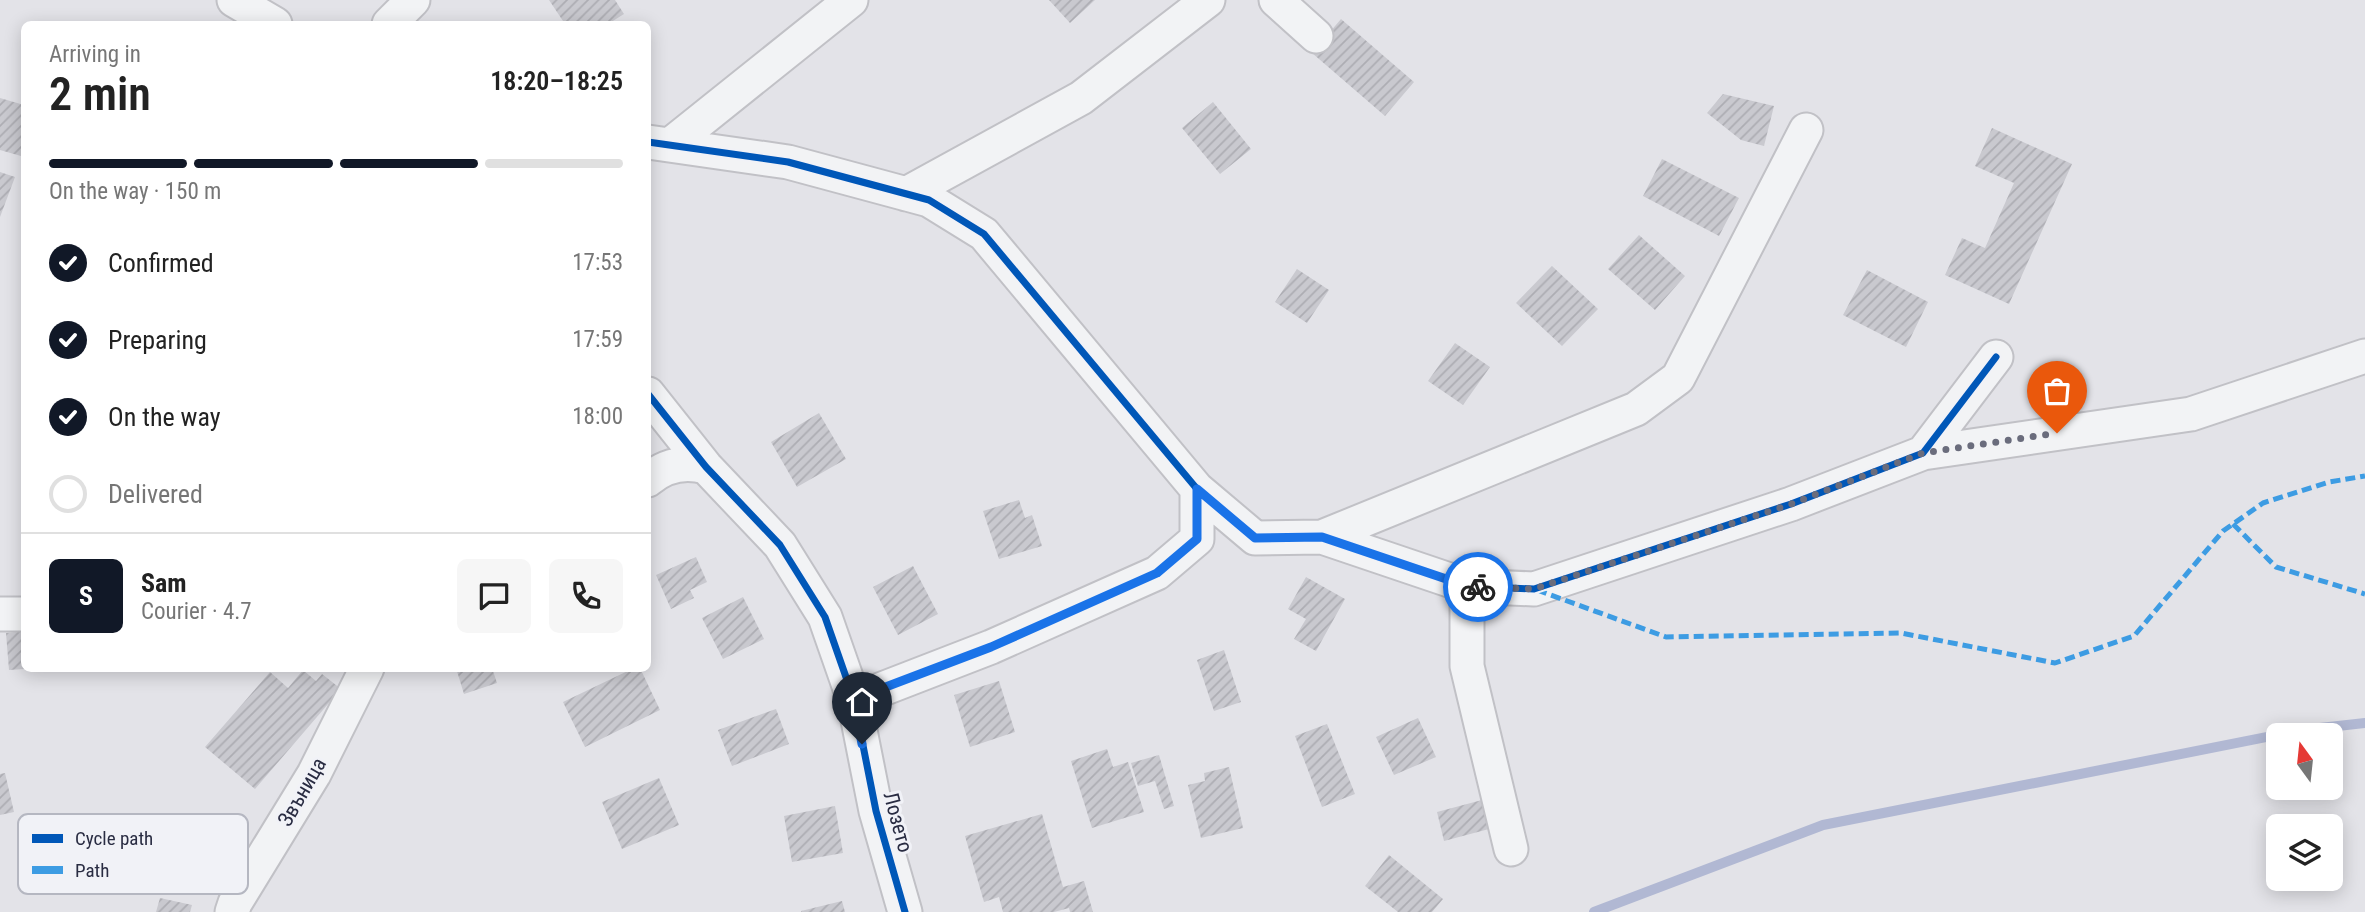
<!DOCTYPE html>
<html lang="en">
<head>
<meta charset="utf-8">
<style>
	body { margin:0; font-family:"Roboto Condensed",sans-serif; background:#f6f6f6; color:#222; height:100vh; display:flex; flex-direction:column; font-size:26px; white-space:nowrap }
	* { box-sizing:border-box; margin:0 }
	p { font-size:23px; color:#767676 }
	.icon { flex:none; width:38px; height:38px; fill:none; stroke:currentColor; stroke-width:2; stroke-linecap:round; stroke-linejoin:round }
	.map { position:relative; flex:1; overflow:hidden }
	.drawer { position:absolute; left:21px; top:21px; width:630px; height:651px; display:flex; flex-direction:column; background:#fff; border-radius:10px; box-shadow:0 4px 18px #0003 }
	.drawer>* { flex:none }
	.needle { width:46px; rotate:345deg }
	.tools { position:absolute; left:2266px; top:723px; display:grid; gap:14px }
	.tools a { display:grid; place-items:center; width:77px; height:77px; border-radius:10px; background:#fff; box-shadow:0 4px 18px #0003; font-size:35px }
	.pin { position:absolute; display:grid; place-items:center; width:60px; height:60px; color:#fff; margin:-72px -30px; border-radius:50% 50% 50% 0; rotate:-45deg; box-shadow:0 0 7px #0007 }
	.pin .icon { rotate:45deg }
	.courier { position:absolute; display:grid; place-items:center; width:70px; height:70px; margin:-35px; border:5px solid #1a73e8; border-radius:50%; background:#fff; color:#222; box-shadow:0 2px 9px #0007 }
	.overview em { font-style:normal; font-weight:600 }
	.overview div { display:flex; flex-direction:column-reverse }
	.overview { display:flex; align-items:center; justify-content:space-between; height:119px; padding:0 28px }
	h1 { font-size:46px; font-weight:600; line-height:52px }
	.bar { display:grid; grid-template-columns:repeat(4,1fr); gap:10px 7px; align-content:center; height:84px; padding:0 28px }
	.bar i { height:9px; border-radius:5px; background:#e0e0e0 }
	.bar .active { background:#111827 }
	.bar p { grid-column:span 4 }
	.line { display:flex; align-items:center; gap:18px; padding:0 28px; border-top:2px solid #e0e0e0 }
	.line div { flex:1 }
	.round { display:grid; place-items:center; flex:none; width:74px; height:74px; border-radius:10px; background:#f6f6f6 }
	ol { padding:0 28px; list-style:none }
	li { display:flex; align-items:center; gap:21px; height:77px }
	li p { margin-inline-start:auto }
	li .icon { padding:7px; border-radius:50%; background:#111827; color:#fff; stroke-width:4 }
	li:last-child { color:#767676 }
	li i { width:38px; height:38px; border:4px solid #e0e0e0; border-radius:50% }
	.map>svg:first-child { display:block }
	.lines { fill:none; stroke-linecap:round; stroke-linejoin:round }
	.stream { stroke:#b1b8d3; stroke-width:10 }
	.building { fill:url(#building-hatch) }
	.minor-casing { stroke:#c1c1c6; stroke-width:37 }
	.minor { stroke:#f2f3f5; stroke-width:33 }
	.quiet { stroke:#3d9ce3; stroke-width:5; stroke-dasharray:10 5; stroke-linecap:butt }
	.cycleway-casing { stroke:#f1f2f7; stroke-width:11 }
	.cycleway { stroke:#0057b8; stroke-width:7 }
	.done { stroke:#6a6c7c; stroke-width:7; stroke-dasharray:0 12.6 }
	.route { stroke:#1a73e8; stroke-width:9 }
	.labels { text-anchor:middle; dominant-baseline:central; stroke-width:6; stroke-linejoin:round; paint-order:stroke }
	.street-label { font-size:21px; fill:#292c42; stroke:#f1f2f7 }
	.key { fill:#f1f2f7; stroke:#b5b7c1; stroke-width:2 }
	.key-label { font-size:19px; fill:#292c42 }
</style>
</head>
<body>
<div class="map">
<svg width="2365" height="912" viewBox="0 0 2365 912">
	<defs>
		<pattern id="building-hatch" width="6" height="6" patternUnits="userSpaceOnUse" patternTransform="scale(1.75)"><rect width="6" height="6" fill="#c9c9cf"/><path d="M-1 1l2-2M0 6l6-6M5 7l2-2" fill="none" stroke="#adadb3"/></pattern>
	</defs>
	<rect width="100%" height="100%" fill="#e3e3e8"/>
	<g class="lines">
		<!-- stream -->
		<path class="stream" d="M 1594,912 L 1823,825 L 2302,730 L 2365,723"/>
	</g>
	<!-- building -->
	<path class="building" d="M 549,0 L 615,0 L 624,14 L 608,24 L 565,24 Z
		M 1049,0 L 1095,0 L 1070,23 Z
		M 1341,19 L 1414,82 L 1385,116 L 1312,53 Z
		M 1723,94 L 1774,106 L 1764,146 L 1741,140 L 1707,113 Z
		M 0,98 L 24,105 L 24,143 L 21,156 L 0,150 Z
		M 1213,102 L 1251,149 L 1220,174 L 1182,128 Z
		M 1992,128 L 2072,164 L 2009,304 L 1945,275 L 1962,238 L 1985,248 L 2014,183 L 1975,166 Z
		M 1662,159 L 1739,198 L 1719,236 L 1643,196 Z
		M 0,172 L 15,177 L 0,217 Z
		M 1639,235 L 1685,276 L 1655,310 L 1608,269 Z
		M 1552,266 L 1598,309 L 1562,346 L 1516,303 Z
		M 1297,269 L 1329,290 L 1307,323 L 1275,302 Z
		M 1867,270 L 1928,302 L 1906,347 L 1843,315 Z
		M 1455,343 L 1490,367 L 1463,405 L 1428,381 Z
		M 819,413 L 846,459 L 797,487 L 771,442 Z
		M 1019,500 L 1025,518 L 1032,515 L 1042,546 L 999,559 L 983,511 Z
		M 696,557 L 707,582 L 690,590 L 694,598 L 671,609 L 656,575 Z
		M 913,566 L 938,614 L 898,635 L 873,587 Z
		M 1306,577 L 1345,599 L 1316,651 L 1294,639 L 1306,619 L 1288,609 Z
		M 743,597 L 764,639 L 723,659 L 702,618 Z
		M 24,631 L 24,669 L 9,670 L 6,633 Z
		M 1224,650 L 1241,702 L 1214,711 L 1197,660 Z
		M 456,668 L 492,668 L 497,683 L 464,694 Z
		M 634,668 L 640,668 L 660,710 L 585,747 L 563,702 Z
		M 303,670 L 316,681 L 322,674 L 341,689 L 255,789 L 205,747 L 270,672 L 288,688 Z
		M 999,681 L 1015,732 L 970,747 L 954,695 Z
		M 776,709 L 789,744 L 732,766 L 718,730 Z
		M 1418,718 L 1436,757 L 1394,775 L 1376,737 Z
		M 1327,724 L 1355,794 L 1322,807 L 1295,736 Z
		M 1107,749 L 1113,767 L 1128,762 L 1144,812 L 1092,828 L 1071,761 Z
		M 1159,755 L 1174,806 L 1164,809 L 1155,781 L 1138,786 L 1131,763 Z
		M 1229,767 L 1243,828 L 1201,838 L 1188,785 L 1205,781 L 1204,773 Z
		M 5,773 L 14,812 L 0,815 L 0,774 Z
		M 659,778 L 679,825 L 622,849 L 602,802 Z
		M 1482,800 L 1489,829 L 1444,841 L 1437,812 Z
		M 835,806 L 843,853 L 792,862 L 784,816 Z
		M 1042,814 L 1063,887 L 1084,881 L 1093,912 L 1070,912 L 1069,908 L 1054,912 L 1003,912 L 999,897 L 984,902 L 965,836 Z
		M 1389,855 L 1443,899 L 1432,912 L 1398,912 L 1365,886 Z
		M 160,898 L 192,905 L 190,912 L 156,912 Z
		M 842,901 L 845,912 L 801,912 L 801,911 Z"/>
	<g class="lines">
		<!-- minor casing -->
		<g class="minor-casing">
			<path id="minor" d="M 234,0 L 275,24
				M 1276,0 L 1316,36
				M 389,24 L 413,0
				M 648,142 L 788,162 L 929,200 L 984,234 L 1197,489 L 1255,538 L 1322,537 L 1467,586 L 1534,589 L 1791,504 L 1923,453 L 1996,357
				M 670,145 L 851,0
				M 906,194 L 1081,98 L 1208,0
				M 648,394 L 706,467 L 780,545 L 825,617 L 854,700 L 876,811 L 905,912
				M 1923,453 L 2191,414 L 2365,356
				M 648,480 C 665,465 684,461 706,467
				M 1322,537 L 1636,409 L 1678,378 L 1806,130
				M 1467,586 L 1467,666 L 1511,849
				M 0,614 L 24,614
				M 854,700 L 991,647 L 1157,573 L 1197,539 L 1197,489
				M 232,912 L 235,903 L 314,774 L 367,668"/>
		</g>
		<!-- minor -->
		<use href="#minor" class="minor"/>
		<!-- quiet -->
		<path class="quiet" d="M 2233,524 L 2276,567 L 2365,594
			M 1537,590 L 1666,637 L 1901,633 L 2055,663 L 2134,636 L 2223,531 L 2263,503 L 2329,482 L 2365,476"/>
		<!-- cycleway casing -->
		<g class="cycleway-casing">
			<path id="cycleway" d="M 648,142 L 788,162 L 929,200 L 984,234 L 1197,489 L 1255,538 L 1322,537 L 1467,586 L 1534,589 L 1791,504 L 1923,453 L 1996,357
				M 648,394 L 706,467 L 780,545 L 825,617 L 854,700 L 876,811 L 905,912"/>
		</g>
		<!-- cycleway -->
		<use href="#cycleway" class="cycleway"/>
	</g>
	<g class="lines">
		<!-- done -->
		<path class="done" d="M 1478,587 L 1534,589 L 1791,504 L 1923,453 L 2057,433"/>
		<!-- route -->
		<path class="route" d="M 862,744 L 854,699 L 991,647 L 1157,573 L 1197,539 L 1197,489 L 1255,538 L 1322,537 L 1467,586 L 1478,587"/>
	</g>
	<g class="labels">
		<!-- street labels -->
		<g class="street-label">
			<text transform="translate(302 792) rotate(-60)">Звъница</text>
			<text transform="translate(898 822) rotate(75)">Лозето</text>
		</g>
	</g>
	<!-- legend -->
	<rect x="18" y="814" width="230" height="80" rx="10" class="key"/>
	<rect x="32" y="834" width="31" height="9" fill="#0057b8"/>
	<rect x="32" y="866" width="31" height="8" fill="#3d9ce3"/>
	<g class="key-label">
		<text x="75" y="845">Cycle path</text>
		<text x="75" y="877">Path</text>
	</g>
</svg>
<div class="tools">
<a><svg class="needle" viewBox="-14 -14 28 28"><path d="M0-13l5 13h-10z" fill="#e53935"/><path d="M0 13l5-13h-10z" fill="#767676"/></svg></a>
<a><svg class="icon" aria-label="layers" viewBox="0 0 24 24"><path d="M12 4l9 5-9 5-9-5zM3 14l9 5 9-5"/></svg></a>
</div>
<div class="pin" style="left:2057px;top:433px;background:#ea580c"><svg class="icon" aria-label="bag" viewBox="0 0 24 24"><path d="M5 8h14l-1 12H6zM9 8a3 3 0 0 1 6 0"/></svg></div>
<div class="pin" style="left:862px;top:744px;background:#1f2937"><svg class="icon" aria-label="home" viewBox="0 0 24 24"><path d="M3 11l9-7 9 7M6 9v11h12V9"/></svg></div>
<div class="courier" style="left:1478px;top:587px"><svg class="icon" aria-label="bike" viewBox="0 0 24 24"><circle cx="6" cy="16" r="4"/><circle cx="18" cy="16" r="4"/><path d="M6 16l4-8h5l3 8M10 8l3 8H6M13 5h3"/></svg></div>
<section class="drawer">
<div class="overview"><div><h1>2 min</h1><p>Arriving in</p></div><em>18:20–18:25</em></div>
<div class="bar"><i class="active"></i><i class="active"></i><i class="active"></i><i></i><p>On the way · 150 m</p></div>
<ol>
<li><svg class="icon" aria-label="check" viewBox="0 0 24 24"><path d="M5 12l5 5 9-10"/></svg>Confirmed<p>17:53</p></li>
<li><svg class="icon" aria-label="check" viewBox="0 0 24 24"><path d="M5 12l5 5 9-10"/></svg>Preparing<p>17:59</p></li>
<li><svg class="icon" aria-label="check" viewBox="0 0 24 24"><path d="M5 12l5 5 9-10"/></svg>On the way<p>18:00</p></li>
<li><i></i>Delivered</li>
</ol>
<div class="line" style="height:126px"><b class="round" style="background:#111827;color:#fff">S</b><div><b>Sam</b><p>Courier · 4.7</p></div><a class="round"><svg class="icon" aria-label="chat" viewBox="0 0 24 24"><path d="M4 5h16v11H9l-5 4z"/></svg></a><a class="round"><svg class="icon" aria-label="phone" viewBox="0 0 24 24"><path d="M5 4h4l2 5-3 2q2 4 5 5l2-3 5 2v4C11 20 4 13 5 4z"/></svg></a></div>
</section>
</div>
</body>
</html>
